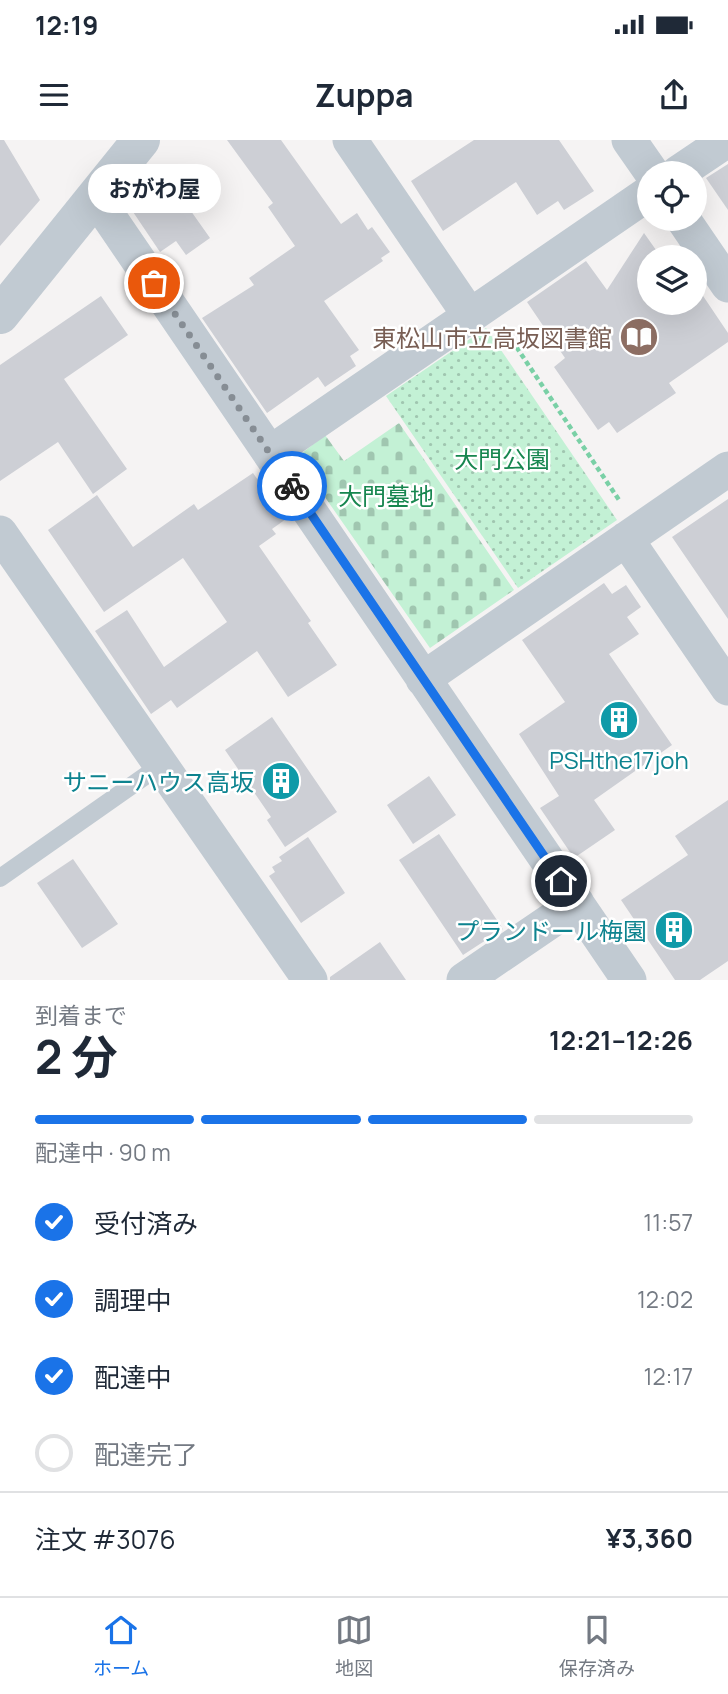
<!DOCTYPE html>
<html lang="ja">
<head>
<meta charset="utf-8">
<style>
	body { margin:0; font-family:Manrope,"Noto Sans JP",sans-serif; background:#f6f6f7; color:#1f2937; height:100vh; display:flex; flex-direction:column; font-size:26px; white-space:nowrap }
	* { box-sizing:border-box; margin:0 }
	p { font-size:23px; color:#747a83 }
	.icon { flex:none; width:38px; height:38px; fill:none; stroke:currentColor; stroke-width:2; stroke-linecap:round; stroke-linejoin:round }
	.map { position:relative; height:840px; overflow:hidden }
	.side { display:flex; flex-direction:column; background:#fff; flex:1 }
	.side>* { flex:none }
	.tools { position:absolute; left:637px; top:21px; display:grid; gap:14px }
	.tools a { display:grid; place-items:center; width:70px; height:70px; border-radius:50%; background:#fff; box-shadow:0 7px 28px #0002; font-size:35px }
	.pin { position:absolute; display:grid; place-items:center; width:60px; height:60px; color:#fff; margin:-30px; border:4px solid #fff; border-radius:50%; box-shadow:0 2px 7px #0007 }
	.courier { position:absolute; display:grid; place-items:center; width:70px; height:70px; margin:-35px; border:5px solid #1a73e8; border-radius:50%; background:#fff; color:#222; box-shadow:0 2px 9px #0007 }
	.bubble { position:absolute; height:49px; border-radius:24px; background:#fff; box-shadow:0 7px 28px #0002; font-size:23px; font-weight:700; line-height:49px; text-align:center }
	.head em { font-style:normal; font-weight:700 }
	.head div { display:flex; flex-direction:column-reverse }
	.head { display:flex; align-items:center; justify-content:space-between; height:119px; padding:0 35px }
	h1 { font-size:46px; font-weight:700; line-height:52px }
	.bar { display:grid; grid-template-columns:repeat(4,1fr); gap:10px 7px; align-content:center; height:84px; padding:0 35px }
	.bar i { height:9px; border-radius:5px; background:#e0e1e3 }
	.bar .on { background:#1a73e8 }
	.bar p { grid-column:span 4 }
	.line { display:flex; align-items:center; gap:18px; padding:0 35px; border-top:2px solid #e0e1e3 }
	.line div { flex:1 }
	ol { padding:0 35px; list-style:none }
	li { display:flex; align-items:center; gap:21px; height:77px }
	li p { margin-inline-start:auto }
	li .icon { padding:7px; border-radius:50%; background:#1a73e8; color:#fff; stroke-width:4 }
	li:last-child { color:#747a83 }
	li i { width:38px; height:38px; border:4px solid #e0e1e3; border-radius:50% }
	.status { display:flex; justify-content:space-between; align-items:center; height:49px; padding:0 35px; background:#fff; direction:ltr }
	.status svg { height:19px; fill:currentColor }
	header { display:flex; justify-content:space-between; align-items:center; height:91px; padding:0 35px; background:#fff; font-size:32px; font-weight:700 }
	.menu { display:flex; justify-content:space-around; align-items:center; height:98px; border-top:2px solid #e0e1e3; background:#fff; font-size:19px; color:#747a83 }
	.menu a { display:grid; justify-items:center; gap:4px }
	.menu .on { color:#1a73e8 }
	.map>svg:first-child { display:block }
	.cemetery { fill:url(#cemetery-stones) }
	.park { fill:url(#park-dots) }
	.building { fill:#cdcfd5 }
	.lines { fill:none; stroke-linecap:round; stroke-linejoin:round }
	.path { stroke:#7ad0a6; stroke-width:4.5; stroke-dasharray:5 3.5; stroke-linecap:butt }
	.service { stroke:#c1cad2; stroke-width:18 }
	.minor { stroke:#c1cad2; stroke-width:35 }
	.tertiary { stroke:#c1cad2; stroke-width:38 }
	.done { stroke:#868d94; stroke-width:7; stroke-dasharray:0 12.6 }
	.route { stroke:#1a73e8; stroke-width:9 }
	.labels { text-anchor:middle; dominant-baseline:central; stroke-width:5; stroke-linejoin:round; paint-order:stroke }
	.education-label { font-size:24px; fill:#785e54; stroke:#fff; text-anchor:end }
	.park-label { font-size:24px; fill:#17864f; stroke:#fff }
	.culture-label { font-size:24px; fill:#0d838f; stroke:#fff; text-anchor:end }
</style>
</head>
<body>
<div class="status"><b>12:19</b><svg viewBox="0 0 49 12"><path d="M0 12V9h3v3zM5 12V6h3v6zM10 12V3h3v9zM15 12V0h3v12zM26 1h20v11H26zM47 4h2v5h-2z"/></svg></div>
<header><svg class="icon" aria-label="menu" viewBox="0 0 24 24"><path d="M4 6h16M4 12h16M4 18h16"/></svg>Zuppa<svg class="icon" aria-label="share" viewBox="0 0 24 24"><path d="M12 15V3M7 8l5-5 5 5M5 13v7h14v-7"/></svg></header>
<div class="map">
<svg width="728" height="840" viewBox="0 0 728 840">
	<defs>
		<pattern id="cemetery-stones" width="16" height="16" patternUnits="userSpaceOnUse" patternTransform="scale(1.75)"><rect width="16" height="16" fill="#c3f1d5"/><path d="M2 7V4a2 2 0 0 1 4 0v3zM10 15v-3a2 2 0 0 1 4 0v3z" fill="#a0c6b0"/></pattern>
		<pattern id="park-dots" width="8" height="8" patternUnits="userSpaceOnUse" patternTransform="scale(1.75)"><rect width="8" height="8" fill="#c3f1d5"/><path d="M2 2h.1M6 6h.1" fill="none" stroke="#a0c6b0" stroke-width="1.8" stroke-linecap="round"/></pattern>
	</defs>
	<rect width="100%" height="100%" fill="#f5f3f3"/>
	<!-- cemetery -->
	<path class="cemetery" d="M 399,283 L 514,450 L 430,508 L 297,317 L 325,295 L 344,321 Z"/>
	<!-- park -->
	<path class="park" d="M 486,188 L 617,380 L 518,448 L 386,256 Z"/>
	<!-- building -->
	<path class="building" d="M 0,0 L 4,0 L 40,60 L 0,106 Z
		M 227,0 L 281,0 L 341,84 L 357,73 L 368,90 L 372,87 L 390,112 L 381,118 L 383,121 L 324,161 L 359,210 L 350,216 L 356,226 L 325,247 L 318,237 L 267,273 L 202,178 L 254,145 L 249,138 L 295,106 L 268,67 L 273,63 Z
		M 474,0 L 559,0 L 594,51 L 564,70 L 558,61 L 537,75 L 516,42 L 443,91 L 411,41 Z
		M 728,24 L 728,70 L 706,38 Z
		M 169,31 L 190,62 L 186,64 L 210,98 L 186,115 L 176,101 L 160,112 L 125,60 Z
		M 644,93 L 661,117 L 649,117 L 649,163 L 692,163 L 695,166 L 695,144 L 728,193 L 728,202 L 669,243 L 676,253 L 617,293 L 609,282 L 598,290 L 554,227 L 565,218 L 527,162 L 586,121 L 607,150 Z
		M 101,156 L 128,195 L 64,239 L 127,329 L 93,354 L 58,302 L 0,341 L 0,225 Z
		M 253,333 L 286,379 L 272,389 L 276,394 L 259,406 L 311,481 L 308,483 L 337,525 L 288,557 L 257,511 L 177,568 L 171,560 L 151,574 L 95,491 L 127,470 L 164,527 L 227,482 L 183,418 L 104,472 L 48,390 L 97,355 L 133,407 L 194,364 L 198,370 Z
		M 728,359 L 728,479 L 672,397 Z
		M 604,443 L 612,454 L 626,445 L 641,467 L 627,477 L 639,494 L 609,514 L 672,605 L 594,660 L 615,690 L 574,718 L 540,668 L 559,656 L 519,594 L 565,562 L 522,500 Z
		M 272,577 L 337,672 L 285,707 L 267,680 L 271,677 L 225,610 Z
		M 429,636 L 456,675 L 413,704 L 387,665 Z
		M 728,660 L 728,821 L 700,840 L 675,840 L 621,760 L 688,715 L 675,696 Z
		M 439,694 L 503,789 L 463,815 L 399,720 Z
		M 308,697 L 345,753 L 301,783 L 269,736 L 275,732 L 272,727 L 282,721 L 279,717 Z
		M 73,719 L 118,784 L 82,808 L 37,743 Z
		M 380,802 L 406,840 L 330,840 L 330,837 Z"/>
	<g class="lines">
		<!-- path -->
		<path class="path" d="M 507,193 L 619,360"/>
		<!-- service -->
		<path class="service" d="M 0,738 L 161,625"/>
		<!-- minor -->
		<path class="minor" d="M 350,0 L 470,176
			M 629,0 L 652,33
			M 678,33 L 727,0
			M 96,58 L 629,840
			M 683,79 L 728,145
			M 270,313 L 649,53
			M 0,393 L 310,840
			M 626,399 L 728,548
			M 423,539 L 728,329
			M 464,840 L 577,763"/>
		<!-- tertiary -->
		<path class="tertiary" d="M 0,175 L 141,0"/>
	</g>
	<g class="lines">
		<!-- done -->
		<path class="done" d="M 154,143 L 292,346"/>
		<!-- route -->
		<path class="route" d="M 292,346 L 561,741"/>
	</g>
	<!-- icons -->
	<defs>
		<g id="library-disc" transform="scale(2.0125)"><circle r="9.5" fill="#8d6e63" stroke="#fff"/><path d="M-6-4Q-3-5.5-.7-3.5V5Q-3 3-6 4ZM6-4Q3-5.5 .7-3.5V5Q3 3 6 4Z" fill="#fff"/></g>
		<g id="building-disc" transform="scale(2.0125)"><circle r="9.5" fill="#0f9aa8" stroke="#fff"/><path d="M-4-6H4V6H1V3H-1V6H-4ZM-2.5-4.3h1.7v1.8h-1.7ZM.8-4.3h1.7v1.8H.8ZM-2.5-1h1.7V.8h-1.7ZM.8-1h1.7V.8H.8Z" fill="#fff"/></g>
	</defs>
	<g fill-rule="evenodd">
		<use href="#library-disc" x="639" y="197"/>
		<use href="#building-disc" x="619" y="580"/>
		<use href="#building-disc" x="281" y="641"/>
		<use href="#building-disc" x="674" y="790"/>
	</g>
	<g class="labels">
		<!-- education labels -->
		<g class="education-label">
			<text x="612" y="197">東松山市立高坂図書館</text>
		</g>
		<!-- park labels -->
		<g class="park-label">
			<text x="502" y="318">大門公園</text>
			<text x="386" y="355">大門墓地</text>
		</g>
		<!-- culture labels -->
		<g class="culture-label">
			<text x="619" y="619" text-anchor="middle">PSHthe17joh</text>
			<text x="254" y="641">サニーハウス高坂</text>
			<text x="647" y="790">プランドール梅園</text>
		</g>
	</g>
</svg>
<div class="tools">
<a><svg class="icon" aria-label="locate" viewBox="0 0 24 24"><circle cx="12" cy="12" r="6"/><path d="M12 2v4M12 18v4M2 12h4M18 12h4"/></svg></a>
<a><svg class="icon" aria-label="layers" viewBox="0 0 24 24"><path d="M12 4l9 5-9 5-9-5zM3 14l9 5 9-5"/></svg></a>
</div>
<div class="pin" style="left:154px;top:143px;background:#ea580c"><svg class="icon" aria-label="bag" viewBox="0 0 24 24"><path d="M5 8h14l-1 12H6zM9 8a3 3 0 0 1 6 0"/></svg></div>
<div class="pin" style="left:561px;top:741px;background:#1f2937"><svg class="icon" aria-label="home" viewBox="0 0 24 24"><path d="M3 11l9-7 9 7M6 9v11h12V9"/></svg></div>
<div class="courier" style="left:292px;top:346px"><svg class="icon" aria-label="bike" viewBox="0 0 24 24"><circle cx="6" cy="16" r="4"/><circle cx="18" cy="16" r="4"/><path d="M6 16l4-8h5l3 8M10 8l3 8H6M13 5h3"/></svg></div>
<div class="bubble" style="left:88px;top:24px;width:133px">おがわ屋</div>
</div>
<section class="side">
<div class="head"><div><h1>2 分</h1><p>到着まで</p></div><em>12:21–12:26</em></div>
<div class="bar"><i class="on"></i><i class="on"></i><i class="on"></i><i></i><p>配達中 · 90 m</p></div>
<ol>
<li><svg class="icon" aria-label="check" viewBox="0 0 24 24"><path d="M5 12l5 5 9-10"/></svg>受付済み<p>11:57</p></li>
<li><svg class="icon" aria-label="check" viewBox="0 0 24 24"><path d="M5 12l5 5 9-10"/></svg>調理中<p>12:02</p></li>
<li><svg class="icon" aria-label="check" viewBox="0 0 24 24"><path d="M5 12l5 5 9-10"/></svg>配達中<p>12:17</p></li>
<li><i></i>配達完了</li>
</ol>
<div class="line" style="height:91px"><div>注文 #3076</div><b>¥3,360</b></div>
</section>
<nav class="menu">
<a class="on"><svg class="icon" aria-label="home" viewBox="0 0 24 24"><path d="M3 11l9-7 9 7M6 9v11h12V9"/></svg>ホーム</a>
<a><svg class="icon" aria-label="map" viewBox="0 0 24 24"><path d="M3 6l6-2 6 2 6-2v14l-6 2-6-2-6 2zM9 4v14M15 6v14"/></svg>地図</a>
<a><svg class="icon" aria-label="saved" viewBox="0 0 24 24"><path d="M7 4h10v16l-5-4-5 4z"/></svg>保存済み</a>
</nav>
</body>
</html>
